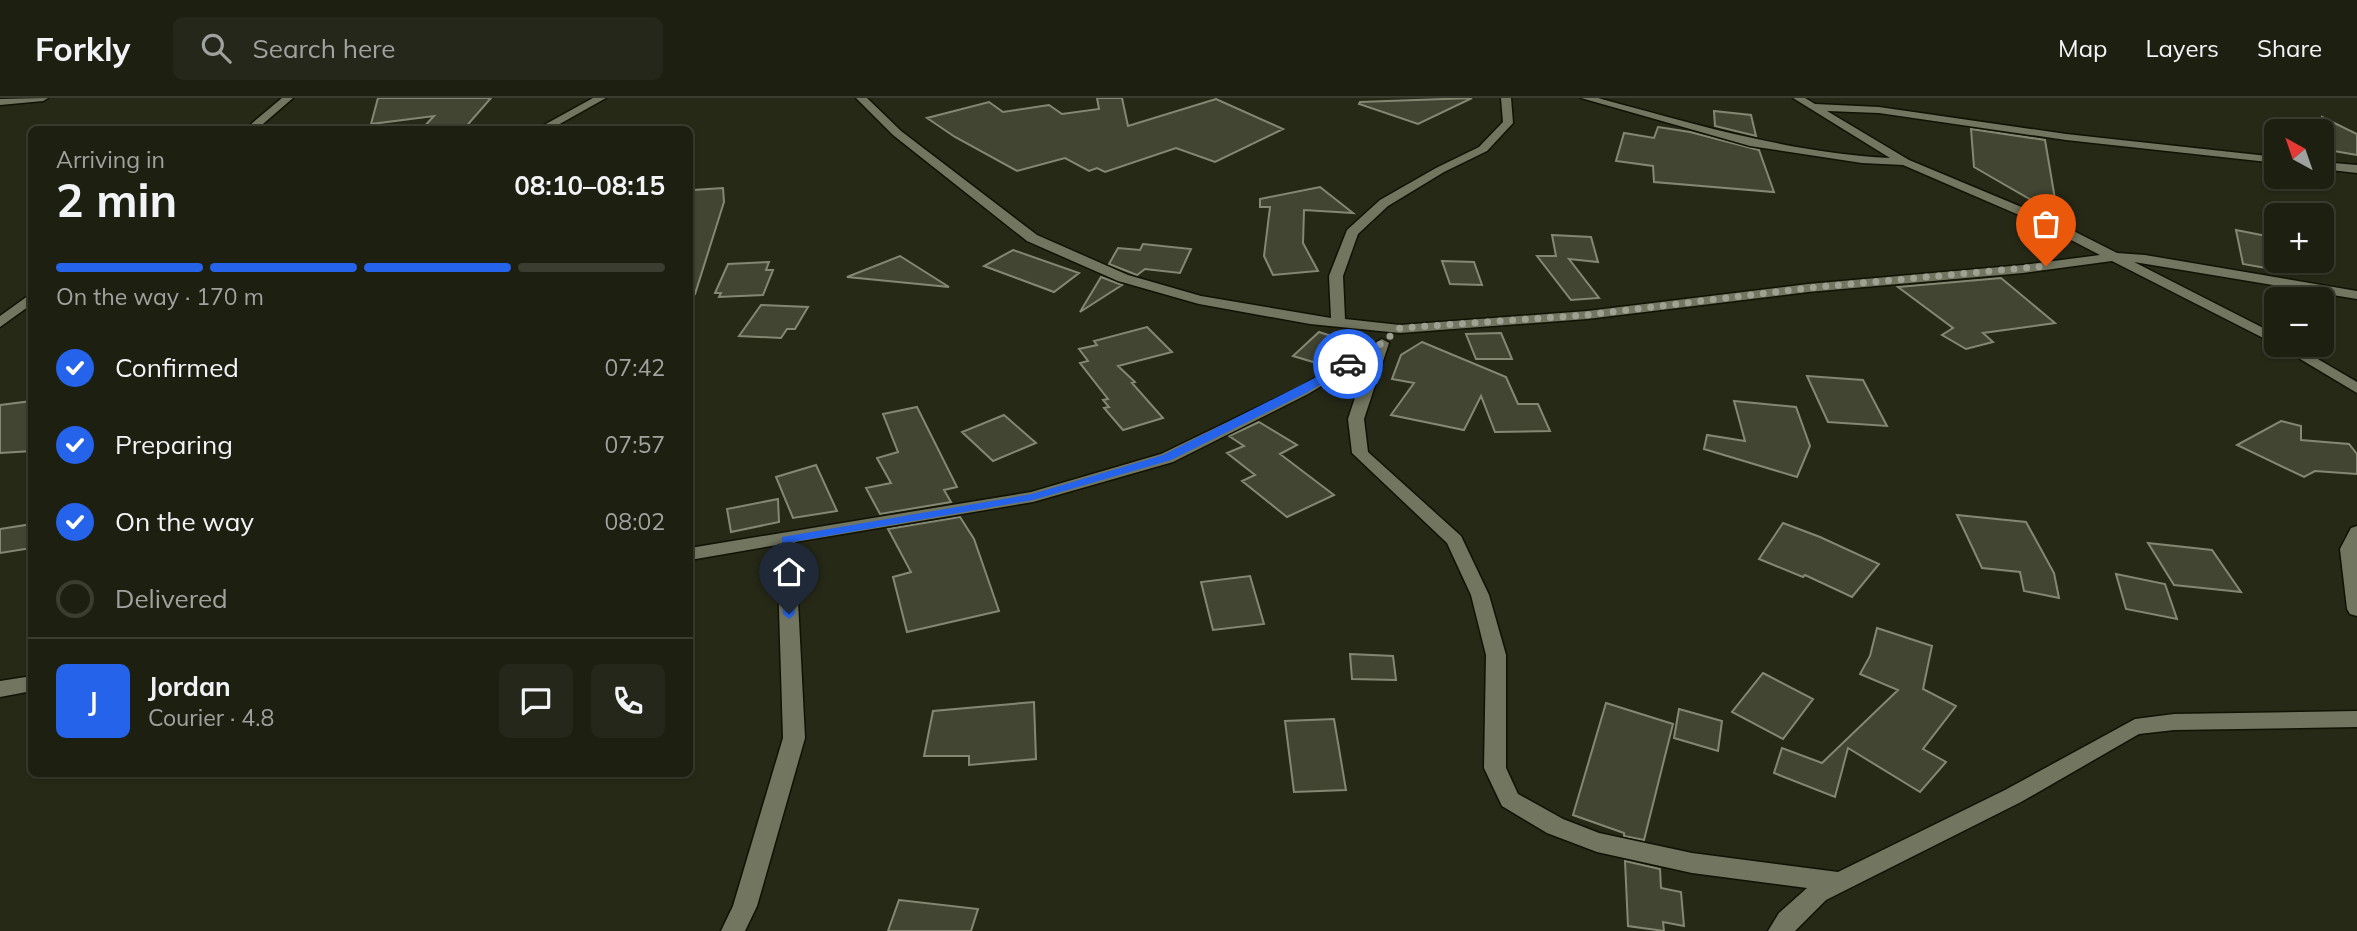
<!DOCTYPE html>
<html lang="en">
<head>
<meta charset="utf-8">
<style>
	body { margin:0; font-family:Mulish,sans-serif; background:#25271a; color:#f1f3f6; height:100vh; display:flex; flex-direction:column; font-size:26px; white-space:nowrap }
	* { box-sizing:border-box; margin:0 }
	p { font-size:23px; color:#a0a29f }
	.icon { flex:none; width:38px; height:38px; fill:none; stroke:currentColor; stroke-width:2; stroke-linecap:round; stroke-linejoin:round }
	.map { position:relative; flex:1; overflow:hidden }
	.panel { position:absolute; left:28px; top:28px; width:665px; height:651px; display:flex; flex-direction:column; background:#1d1f11; border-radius:10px; box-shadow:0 2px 5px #0004,0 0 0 2px #3b3d31 }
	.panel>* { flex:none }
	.needle { width:46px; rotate:320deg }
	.fabs { position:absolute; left:2264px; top:21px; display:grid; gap:14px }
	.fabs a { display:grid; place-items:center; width:70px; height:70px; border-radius:10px; background:#1d1f11; box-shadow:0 2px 5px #0004,0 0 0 2px #3b3d31; font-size:35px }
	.pin { position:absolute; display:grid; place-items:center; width:60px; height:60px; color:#fff; margin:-72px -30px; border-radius:50% 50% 50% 0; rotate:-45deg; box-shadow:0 0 7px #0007 }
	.pin .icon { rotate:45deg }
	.courier { position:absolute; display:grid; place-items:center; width:70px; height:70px; margin:-35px; border:5px solid #2563eb; border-radius:50%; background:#fff; color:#222; box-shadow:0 2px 9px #0007 }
	.overview em { font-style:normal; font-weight:700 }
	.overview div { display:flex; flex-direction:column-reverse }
	.overview { display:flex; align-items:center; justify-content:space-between; height:119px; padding:0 28px }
	h1 { font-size:46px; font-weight:700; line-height:52px }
	.bar { display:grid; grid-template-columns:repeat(4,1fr); gap:10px 7px; align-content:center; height:84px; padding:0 28px }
	.bar i { height:9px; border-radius:5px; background:#3b3d31 }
	.bar .active { background:#2563eb }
	.bar p { grid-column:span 4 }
	.line { display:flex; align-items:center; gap:18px; padding:0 28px; border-top:2px solid #3b3d31 }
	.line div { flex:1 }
	.round { display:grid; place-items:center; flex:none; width:74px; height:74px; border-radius:10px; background:#25271a }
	ol { padding:0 28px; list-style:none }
	li { display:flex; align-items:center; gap:21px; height:77px }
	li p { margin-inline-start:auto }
	li .icon { padding:7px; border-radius:50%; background:#2563eb; color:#fff; stroke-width:4 }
	li:last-child { color:#a0a29f }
	li i { width:38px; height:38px; border:4px solid #3b3d31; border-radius:50% }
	header { display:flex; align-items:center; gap:42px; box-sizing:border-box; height:98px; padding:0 35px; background:#1d1f11; border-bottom:2px solid #3b3d31 }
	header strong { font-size:33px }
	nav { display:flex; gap:38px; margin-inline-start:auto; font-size:24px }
	.search { width:490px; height:63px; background:#25271a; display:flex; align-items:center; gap:18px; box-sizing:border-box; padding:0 24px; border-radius:10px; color:#a0a29f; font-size:26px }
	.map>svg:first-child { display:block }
	.building { fill:#424532; stroke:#848873; stroke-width:2 }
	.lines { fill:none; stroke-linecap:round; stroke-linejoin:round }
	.minor-casing { stroke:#101203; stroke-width:3 }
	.minor { fill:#727560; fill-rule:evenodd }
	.route { fill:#2563eb }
	.done { stroke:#9fa193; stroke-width:7; stroke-dasharray:0 12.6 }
</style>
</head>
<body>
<header>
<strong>Forkly</strong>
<div class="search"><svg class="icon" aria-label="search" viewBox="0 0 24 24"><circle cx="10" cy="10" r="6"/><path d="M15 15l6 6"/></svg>Search here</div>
<nav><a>Map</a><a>Layers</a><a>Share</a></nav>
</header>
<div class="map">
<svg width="2357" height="833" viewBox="0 0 2357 833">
	<rect width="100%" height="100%" fill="#272917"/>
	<!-- building -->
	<path class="building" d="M 378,0 L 491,0 L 463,32 L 421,32 L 434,18 L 371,26 Z
		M 1097,0 L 1122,0 L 1128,28 L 1216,1 L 1283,31 L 1215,64 L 1176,50 L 1105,74 L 1097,70 L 1089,73 L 1065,60 L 1017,73 L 955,39 L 927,20 L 989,4 L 1003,14 L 1049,7 L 1062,16 L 1099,11 Z
		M 1472,0 L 1418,26 L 1359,6 L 1360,4 Z
		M 1714,13 L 1751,17 L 1756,38 L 1715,28 Z
		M 2322,19 L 2357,36 L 2357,57 L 2322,51 Z
		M 1658,29 L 1690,34 L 1759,52 L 1774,94 L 1654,84 L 1653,68 L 1616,63 L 1624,35 L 1654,40 Z
		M 1971,31 L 2045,42 L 2055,101 L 2033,103 L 1974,69 Z
		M 1320,89 L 1353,115 L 1304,112 L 1303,145 L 1318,173 L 1273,177 L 1264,158 L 1270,109 L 1260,109 L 1260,101 Z
		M 723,90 L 724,104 L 695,196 L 690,195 L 690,103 L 693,92 Z
		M 2236,132 L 2277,140 L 2277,172 L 2243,166 Z
		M 1552,137 L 1591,139 L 1598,164 L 1569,161 L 1599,200 L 1571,202 L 1537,158 L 1556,158 Z
		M 1143,146 L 1191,151 L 1180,175 L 1145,171 L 1137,177 L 1109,166 L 1118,150 L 1140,152 Z
		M 1013,152 L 1079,175 L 1054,194 L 984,168 Z
		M 900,158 L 949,189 L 847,179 Z
		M 1442,163 L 1474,164 L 1482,187 L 1450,186 Z
		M 769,164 L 766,172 L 773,172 L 763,197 L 719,199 L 721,195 L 715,195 L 728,166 Z
		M 1101,179 L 1122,187 L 1080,214 Z
		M 2001,180 L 2055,225 L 1983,235 L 1993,244 L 1966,251 L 1942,237 L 1953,230 L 1898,189 Z
		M 761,207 L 808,209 L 795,231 L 787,231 L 781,240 L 739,238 Z
		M 1147,229 L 1172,254 L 1118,268 L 1135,284 L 1132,285 L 1163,320 L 1123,332 L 1104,310 L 1109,309 L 1103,302 L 1108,301 L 1080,265 L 1088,263 L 1079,251 L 1097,247 L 1094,243 Z
		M 1319,234 L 1344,242 L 1320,266 L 1293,258 Z
		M 1501,235 L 1512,261 L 1476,261 L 1466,236 Z
		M 1422,244 L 1506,279 L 1518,306 L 1538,306 L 1550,333 L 1495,334 L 1481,298 L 1464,332 L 1391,317 L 1414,285 L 1392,281 L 1401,257 Z
		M 1807,278 L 1863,282 L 1887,328 L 1828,324 Z
		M 32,303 L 32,353 L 0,355 L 0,307 Z
		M 1734,303 L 1796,309 L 1810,348 L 1797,379 L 1704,351 L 1707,337 L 1745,343 Z
		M 917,309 L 957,389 L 944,392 L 951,404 L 880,416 L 866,390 L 891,385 L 877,360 L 898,354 L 883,316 Z
		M 1004,317 L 1036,345 L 993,363 L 962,334 Z
		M 2281,323 L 2301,328 L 2301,342 L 2349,346 L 2357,356 L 2357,376 L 2315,373 L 2304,379 L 2237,347 Z
		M 1259,324 L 1297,347 L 1280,356 L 1334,397 L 1287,419 L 1242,383 L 1255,377 L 1227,355 L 1244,348 L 1229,338 Z
		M 816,367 L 837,413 L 793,420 L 776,379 Z
		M 778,401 L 779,424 L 731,434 L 727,411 Z
		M 1957,417 L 2026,424 L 2054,475 L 2059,500 L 2024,493 L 2020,474 L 1982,470 Z
		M 960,419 L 974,441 L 999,513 L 907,534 L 893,479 L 911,474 L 888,431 Z
		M 1783,425 L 1820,439 L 1879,466 L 1852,499 L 1805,477 L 1803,479 L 1759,461 Z
		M 32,426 L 32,450 L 0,455 L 0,431 Z
		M 2148,445 L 2212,452 L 2241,494 L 2174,487 Z
		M 2116,476 L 2165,486 L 2177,521 L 2126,511 Z
		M 1250,478 L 1264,526 L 1213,532 L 1201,484 Z
		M 1877,530 L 1932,548 L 1923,591 L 1956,608 L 1923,651 L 1946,664 L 1920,694 L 1848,650 L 1835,699 L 1774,675 L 1782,650 L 1822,665 L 1898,592 L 1860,576 L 1870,558 Z
		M 1350,556 L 1393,558 L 1396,582 L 1352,581 Z
		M 1763,575 L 1813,601 L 1783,641 L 1732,614 Z
		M 1034,604 L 1036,661 L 969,667 L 969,658 L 924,658 L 933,613 Z
		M 1606,605 L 1673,626 L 1644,742 L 1624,738 L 1624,735 L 1573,717 Z
		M 1679,611 L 1722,623 L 1718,653 L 1674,640 Z
		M 1334,621 L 1346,692 L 1294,694 L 1285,623 Z
		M 1625,763 L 1660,771 L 1661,790 L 1681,794 L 1684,828 L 1663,824 L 1664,833 L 1628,828 Z
		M 899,802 L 978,811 L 971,833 L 888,833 Z"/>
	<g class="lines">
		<!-- minor casing -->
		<g class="minor-casing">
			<path id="minor" d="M 48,0 L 43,3 L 0,7 L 0,1 Z
				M 282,0 L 293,0 L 256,32 L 244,32 Z
				M 593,0 L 606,0 L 549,32 L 535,32 Z
				M 856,0 L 867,0 L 901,33 L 1037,137 L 1128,177 L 1201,198 L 1331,220 L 1329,178 L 1347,132 L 1380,102 L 1436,70 L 1479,49 L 1503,24 L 1501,0 L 1511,0 L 1513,25 L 1487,53 L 1444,74 L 1388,108 L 1358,136 L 1343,178 L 1345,221 L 1400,227 L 1587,213 L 1808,186 L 2023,167 L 2100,157 L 2040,126 L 1903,67 L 1862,65 L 1750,48 L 1581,0 L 1598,0 C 1694,26 1790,55 1890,60 L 1793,0 L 1805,0 L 1815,6 L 1879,9 L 2066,36 L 2277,59 L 2277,65 L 2066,42 L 1879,15 L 1827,13 L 1909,62 L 2048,120 L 2117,155 L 2145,157 L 2357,193 L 2357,201 L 2134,164 L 2277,237 L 2277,247 L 2294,247 L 2357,284 L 2357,295 L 2277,247 L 2112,163 L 2023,175 L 1808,194 L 1587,221 L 1400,235 L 1310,226 L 1199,206 L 1118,183 L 1027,143 L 893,37 Z
				M 2322,64 L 2357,67 L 2357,75 L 2322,71 Z
				M 32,195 L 32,206 L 0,229 L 0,218 Z
				M 1382,241 L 1389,245 L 1364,321 L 1368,354 L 1461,438 L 1489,497 L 1506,557 L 1506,670 L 1518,696 L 1563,721 L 1599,735 L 1692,755 L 1838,774 L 2005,692 L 2135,621 L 2174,616 L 2357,613 L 2357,629 L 2174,632 L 2139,636 L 2021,704 L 1826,802 L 1795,833 L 1768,833 L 1779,815 L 1807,790 L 1692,775 L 1597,754 L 1547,735 L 1502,708 L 1484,670 L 1486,557 L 1471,497 L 1447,445 L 1352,355 L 1348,321 L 1368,260 L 1308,296 L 1173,364 L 1033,404 L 795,444 L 805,640 L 757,808 L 745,833 L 721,833 L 733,808 L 783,640 L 777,447 L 690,462 L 690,450 L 1031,394 L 1161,356 L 1298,290 Z
				M 2357,428 L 2357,518 L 2350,516 L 2347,511 L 2340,451 L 2351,430 Z
				M 32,578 L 32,593 L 0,599 L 0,583 Z"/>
		</g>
		<!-- minor -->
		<use href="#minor" class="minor"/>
	</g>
	<!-- route -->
	<path class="route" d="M 1348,263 L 1353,266 L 1351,268 L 1306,295 L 1171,362 L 1033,402 L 792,444 L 795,516 L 789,521 L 783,516 L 782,439 L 1032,396 L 1163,357 Z"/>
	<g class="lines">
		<!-- done -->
		<path class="done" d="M 1348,266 L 1378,248 L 1400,230 L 1587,217 L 1808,190 L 2046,168"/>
	</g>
</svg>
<div class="fabs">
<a><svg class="needle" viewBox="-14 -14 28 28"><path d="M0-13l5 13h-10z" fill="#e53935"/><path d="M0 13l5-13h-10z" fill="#a0a29f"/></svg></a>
<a>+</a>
<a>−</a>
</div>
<div class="pin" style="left:2046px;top:168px;background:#ea580c"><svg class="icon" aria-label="bag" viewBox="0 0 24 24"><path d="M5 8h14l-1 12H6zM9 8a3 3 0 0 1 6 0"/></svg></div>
<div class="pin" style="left:789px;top:516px;background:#1f2937"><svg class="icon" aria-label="home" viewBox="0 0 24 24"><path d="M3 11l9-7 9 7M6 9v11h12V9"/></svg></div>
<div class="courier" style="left:1348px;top:266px"><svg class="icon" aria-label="car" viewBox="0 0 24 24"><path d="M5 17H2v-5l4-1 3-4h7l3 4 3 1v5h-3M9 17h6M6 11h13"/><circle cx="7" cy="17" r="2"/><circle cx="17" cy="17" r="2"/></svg></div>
<section class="panel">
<div class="overview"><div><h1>2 min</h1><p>Arriving in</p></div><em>08:10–08:15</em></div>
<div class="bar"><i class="active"></i><i class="active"></i><i class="active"></i><i></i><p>On the way · 170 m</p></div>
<ol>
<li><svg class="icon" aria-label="check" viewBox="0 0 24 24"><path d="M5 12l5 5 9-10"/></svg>Confirmed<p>07:42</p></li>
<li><svg class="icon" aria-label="check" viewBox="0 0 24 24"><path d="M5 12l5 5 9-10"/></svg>Preparing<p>07:57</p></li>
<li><svg class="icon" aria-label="check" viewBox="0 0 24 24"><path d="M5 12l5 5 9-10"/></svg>On the way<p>08:02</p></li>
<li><i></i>Delivered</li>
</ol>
<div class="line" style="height:126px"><b class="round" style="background:#2563eb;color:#fff">J</b><div><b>Jordan</b><p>Courier · 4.8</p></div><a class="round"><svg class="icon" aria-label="chat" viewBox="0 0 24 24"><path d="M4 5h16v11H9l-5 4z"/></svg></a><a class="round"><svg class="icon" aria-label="phone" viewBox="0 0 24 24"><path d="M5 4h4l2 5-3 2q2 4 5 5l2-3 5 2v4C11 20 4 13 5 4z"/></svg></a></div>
</section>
</div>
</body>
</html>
